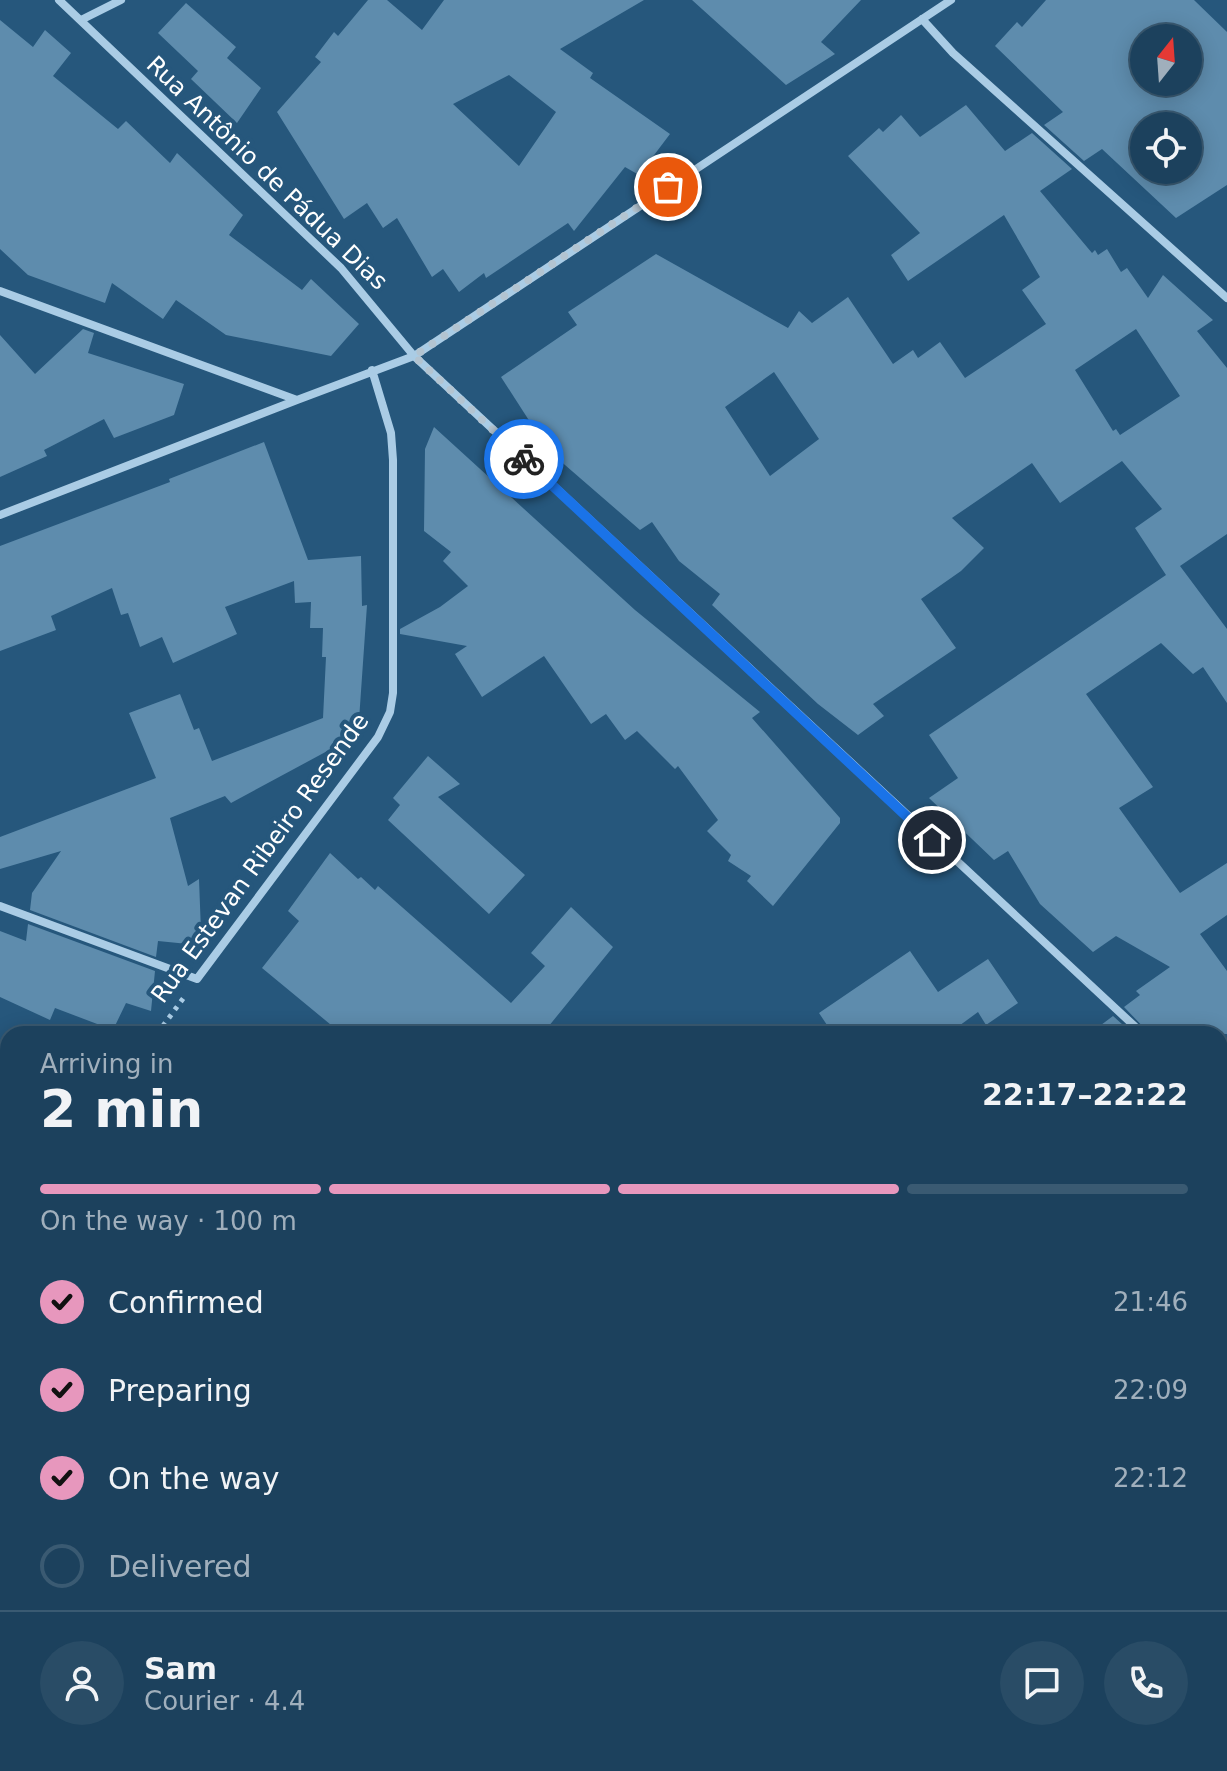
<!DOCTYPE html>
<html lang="en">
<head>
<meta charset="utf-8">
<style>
	body { margin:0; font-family:"DejaVu Sans",sans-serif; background:#294c66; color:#f1f3f6; height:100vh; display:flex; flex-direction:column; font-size:30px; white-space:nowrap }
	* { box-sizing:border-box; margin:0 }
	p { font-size:26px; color:#a0afbc }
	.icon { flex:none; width:44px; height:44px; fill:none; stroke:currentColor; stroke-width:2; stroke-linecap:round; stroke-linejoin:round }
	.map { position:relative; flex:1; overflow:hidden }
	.side { position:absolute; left:0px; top:1026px; width:1228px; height:746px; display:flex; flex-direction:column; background:#1c415d; border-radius:24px 24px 0 0; box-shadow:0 4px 20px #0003,0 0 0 2px #3a5a72 }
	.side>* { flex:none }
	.needle { width:52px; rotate:17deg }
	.buttons { position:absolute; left:1130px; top:24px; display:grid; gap:16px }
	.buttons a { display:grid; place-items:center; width:72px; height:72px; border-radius:50%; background:#1c415d; box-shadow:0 4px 20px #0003,0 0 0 2px #3a5a72; font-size:40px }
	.pin { position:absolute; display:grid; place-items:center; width:68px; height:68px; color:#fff; margin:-34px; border:4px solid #fff; border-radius:50%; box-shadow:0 2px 8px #0007 }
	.courier { position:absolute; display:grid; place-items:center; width:80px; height:80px; margin:-40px; border:6px solid #1a73e8; border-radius:50%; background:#fff; color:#222; box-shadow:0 2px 10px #0007 }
	.overview em { font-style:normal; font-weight:600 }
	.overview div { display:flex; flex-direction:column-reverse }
	.overview { display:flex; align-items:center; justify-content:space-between; height:136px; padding:0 40px }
	h1 { font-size:52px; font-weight:600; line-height:60px }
	.bar { display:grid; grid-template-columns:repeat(4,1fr); gap:12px 8px; align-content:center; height:96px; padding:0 40px }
	.bar i { height:10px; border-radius:6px; background:#3a5a72 }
	.bar .current { background:#e797bd }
	.bar p { grid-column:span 4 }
	.line { display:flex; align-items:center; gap:20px; padding:0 40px; border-top:2px solid #3a5a72 }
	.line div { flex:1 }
	.round { display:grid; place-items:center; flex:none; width:84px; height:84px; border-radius:42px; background:#294c66 }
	ol { padding:0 40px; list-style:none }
	li { display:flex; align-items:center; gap:24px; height:88px }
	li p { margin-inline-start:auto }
	li .icon { padding:8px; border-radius:50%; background:#e797bd; color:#111; stroke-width:4 }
	li:last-child { color:#a0afbc }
	li i { width:44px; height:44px; border:4px solid #3a5a72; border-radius:50% }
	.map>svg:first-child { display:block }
	.building { fill:#5e8cad; fill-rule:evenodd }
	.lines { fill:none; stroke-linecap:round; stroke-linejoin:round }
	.path { stroke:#aacce5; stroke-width:5; stroke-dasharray:4 6; stroke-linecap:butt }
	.service { stroke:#aacce5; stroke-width:6 }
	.minor { stroke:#aacce5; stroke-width:8 }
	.secondary { stroke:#d3e6f4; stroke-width:16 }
	.done { stroke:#b3c4d1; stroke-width:8; stroke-dasharray:0 14.4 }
	.route { stroke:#1a73e8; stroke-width:10 }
	.labels { text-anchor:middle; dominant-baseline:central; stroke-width:8; stroke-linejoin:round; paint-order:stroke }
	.street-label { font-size:24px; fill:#fff; stroke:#26577c }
</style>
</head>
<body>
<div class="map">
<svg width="1227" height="1771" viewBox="0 0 1227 1771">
	<rect width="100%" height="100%" fill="#26577c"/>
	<!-- building -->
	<path class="building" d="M 368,0 L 387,0 L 422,30 L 444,0 L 644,0 L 560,49 L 593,73 L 590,78 L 670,134 L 639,175 L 625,167 L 574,231 L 568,223 L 486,278 L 484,273 L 459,292 L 443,269 L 432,277 L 397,218 L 383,228 L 367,203 L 344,219 L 277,112 L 321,62 L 315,57 L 334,32 L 338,36 ZM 509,75 L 556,112 L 519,166 L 453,104 Z
		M 692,0 L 861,0 L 821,42 L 835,54 L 786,85 Z
		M 1046,0 L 1194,0 L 1227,32 L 1227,185 L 1176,218 L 1102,149 L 1084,161 L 1044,125 L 1063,112 L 995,46 L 1017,22 L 1022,27 ZM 1144,38 L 1188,38 L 1188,82 L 1144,82 ZM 1144,126 L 1188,126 L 1188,170 L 1144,170 Z
		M 186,3 L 236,47 L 227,58 L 261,88 L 237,123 L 191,79 L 198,71 L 158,33 Z
		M 0,20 L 33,47 L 45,30 L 71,53 L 53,76 L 118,129 L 126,121 L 170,163 L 177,153 L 243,215 L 229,235 L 302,290 L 311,279 L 359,324 L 331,356 L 226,335 L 176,300 L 163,319 L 112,283 L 105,303 L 28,275 L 0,249 Z
		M 966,105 L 1005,151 L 1032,133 L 1072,169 L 1040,191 L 1092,253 L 1095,250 L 1098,255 L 1107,249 L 1121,272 L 1127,268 L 1148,298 L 1163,275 L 1213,320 L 1197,331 L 1227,368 L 1227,534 L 1180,566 L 1227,629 L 1227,703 L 1203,667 L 1193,674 L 1161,643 L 1086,694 L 1153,787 L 1119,808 L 1180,893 L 1227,863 L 1227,915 L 1200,934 L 1227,971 L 1227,1034 L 1150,1034 L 1124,1007 L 1140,995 L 1136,991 L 1170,967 L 1116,936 L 1093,952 L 1040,904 L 1008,851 L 994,860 L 929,798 L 958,778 L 929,735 L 1166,575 L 1135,528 L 1162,509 L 1122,461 L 1060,503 L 1032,463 L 952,518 L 984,548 L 961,571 L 921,599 L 956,648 L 873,704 L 884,716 L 858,735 L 818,704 L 712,605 L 720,594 L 679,561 L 652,522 L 640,530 L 535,439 L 539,436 L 501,377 L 577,325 L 568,312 L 656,254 L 788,328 L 799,311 L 812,323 L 848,297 L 893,364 L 913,350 L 918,358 L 940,342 L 965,378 L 1046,324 L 1022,290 L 1040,277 L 1004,215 L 908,281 L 891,255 L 920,233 L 848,156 L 879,128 L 883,132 L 901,115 L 920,137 ZM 1136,329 L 1180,396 L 1120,435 L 1116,429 L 1113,431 L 1075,370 ZM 774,372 L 819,439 L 770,476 L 725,407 Z
		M 83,329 L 94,333 L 88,353 L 184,384 L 174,415 L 114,438 L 104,419 L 44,450 L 47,456 L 0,477 L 0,335 L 35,374 Z
		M 434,427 L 635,610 L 760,712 L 752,718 L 840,818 L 840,823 L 773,906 L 747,881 L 751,876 L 728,861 L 731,855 L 707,831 L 718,820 L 678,766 L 675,769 L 637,731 L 625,740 L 606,714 L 591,724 L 544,656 L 482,697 L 455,654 L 467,646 L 400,634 L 400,629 L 440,607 L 468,586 L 443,561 L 451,552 L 424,531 L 425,449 Z
		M 264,442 L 308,560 L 361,556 L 362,606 L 367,605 L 359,720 L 344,742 L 231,803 L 225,796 L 170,818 L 188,886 L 199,879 L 201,932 L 188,944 L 158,941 L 156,957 L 30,910 L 32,893 L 61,851 L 0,869 L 0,837 L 156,778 L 129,713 L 180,694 L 194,730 L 199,728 L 212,761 L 323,718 L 326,657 L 322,657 L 323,628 L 310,628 L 311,602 L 295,603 L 294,581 L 225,607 L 237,634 L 173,663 L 162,637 L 140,647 L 128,613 L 121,615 L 112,588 L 51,616 L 56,630 L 0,651 L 0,546 L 170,482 L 169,479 Z
		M 428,756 L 460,784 L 438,797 L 525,875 L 489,914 L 388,820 L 400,805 L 393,798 Z
		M 330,853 L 358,879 L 361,877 L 375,890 L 378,886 L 511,1003 L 545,966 L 531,953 L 571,907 L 613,947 L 544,1032 L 547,1034 L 342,1034 L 262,968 L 299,921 L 288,911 Z
		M 28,924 L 155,971 L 151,1011 L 126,1003 L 113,1030 L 55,1008 L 50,1020 L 0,997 L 0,931 L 26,941 Z
		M 910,951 L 938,992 L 988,959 L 1018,1003 L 986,1025 L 978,1012 L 948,1034 L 833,1034 L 819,1013 Z
		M 1113,1016 L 1133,1034 L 1089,1034 Z"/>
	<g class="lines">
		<!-- path -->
		<path class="path" d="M 157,1034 L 185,996
			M 0,1410 L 8,1409
			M 1220,1551 L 1227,1540"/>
		<!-- service -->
		<path class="service" d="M 496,1764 L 497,1771
			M 450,1771 L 453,1764"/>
		<!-- minor -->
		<path class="minor" d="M 59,0 L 341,268 L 414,356 L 1143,1034
			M 922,19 L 953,53 L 1227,298
			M 81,20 L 121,0
			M 0,291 L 297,400 L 414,356 L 951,0
			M 0,515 L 297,400
			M 0,906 L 197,979 L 378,737 L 390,712 L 393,693 L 393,460 L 391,433 L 372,370
			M 1220,1103 L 1227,1110
			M 1220,1687 L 1227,1687
			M 1195,1764 L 1220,1771
			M 29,1771 L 152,1764
			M 196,1771 L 198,1764"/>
		<!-- secondary -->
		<path class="secondary" d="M 0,1296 L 8,1298
			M 507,1764 L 517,1771"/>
	</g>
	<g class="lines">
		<!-- done -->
		<path class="done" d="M 524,459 L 414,356 L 668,187"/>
		<!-- route -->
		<path class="route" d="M 524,459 L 932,840"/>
	</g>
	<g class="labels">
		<!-- street labels -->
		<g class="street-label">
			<text transform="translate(267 173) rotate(44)">Rua Antônio de Pádua Dias</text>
			<text transform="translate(260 858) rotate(-54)">Rua Estevan Ribeiro Resende</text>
		</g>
	</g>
</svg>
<div class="buttons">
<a><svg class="needle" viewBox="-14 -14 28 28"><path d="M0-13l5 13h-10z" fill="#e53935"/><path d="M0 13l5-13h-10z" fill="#a0afbc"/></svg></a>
<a><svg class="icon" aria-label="locate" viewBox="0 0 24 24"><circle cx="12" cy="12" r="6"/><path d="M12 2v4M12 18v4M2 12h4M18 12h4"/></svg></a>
</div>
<div class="pin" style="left:668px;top:187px;background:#ea580c"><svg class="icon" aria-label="bag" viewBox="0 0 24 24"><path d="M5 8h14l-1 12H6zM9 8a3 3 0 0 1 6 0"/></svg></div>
<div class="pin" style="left:932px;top:840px;background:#1f2937"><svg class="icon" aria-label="home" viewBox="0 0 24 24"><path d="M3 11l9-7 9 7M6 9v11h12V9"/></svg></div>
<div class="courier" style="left:524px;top:459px"><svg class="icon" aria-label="bike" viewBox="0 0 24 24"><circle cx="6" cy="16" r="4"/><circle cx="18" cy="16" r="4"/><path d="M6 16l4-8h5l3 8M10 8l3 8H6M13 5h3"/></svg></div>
<section class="side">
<div class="overview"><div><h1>2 min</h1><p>Arriving in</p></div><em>22:17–22:22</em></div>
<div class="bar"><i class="current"></i><i class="current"></i><i class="current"></i><i></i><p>On the way · 100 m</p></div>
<ol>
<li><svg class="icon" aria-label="check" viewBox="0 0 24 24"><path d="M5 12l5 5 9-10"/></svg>Confirmed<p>21:46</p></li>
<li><svg class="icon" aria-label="check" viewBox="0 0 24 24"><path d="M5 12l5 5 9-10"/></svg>Preparing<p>22:09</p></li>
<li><svg class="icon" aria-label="check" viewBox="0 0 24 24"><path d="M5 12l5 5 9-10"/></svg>On the way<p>22:12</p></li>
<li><i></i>Delivered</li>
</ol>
<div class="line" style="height:144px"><a class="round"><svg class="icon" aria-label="person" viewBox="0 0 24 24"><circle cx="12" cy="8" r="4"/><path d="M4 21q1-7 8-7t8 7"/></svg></a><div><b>Sam</b><p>Courier · 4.4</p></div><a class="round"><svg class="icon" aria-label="chat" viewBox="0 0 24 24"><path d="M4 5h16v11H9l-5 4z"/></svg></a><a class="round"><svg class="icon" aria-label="phone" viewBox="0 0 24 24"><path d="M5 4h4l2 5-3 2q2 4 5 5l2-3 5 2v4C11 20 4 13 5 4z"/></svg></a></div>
</section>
</div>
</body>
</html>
